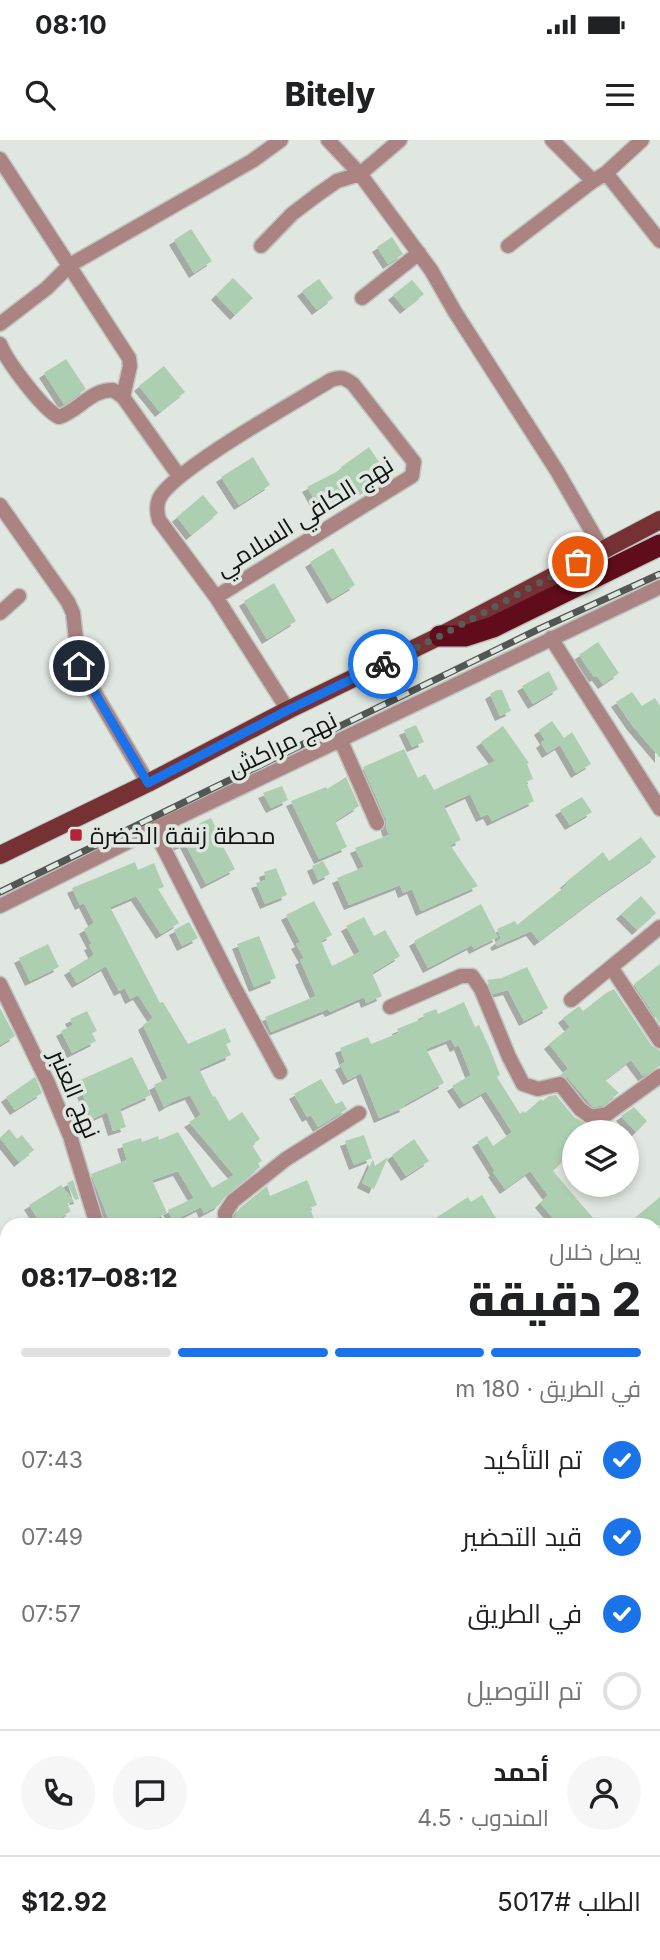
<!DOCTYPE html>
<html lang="ar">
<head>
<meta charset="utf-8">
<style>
	body { margin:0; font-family:Inter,Cairo,sans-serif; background:#f6f6f6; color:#202124; direction:rtl; height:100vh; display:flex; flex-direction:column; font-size:26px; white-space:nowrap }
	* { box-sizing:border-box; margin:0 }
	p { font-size:23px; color:#757577 }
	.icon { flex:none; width:38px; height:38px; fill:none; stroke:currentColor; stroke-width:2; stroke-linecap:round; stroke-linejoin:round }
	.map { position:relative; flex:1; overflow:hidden; direction:ltr }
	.sheet { position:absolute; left:0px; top:1078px; width:662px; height:742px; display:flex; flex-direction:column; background:#fff; border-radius:21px 21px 0 0; box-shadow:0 4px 10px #0003; direction:rtl }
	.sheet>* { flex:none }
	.fabs { position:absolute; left:562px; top:980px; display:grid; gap:14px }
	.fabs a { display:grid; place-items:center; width:77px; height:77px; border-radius:50%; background:#fff; box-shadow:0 4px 10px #0003; font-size:35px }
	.pin { position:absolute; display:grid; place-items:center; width:60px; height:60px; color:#fff; margin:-30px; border:4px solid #fff; border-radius:50%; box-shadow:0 2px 7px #0007 }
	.courier { position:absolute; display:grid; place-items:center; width:70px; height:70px; margin:-35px; border:5px solid #1a73e8; border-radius:50%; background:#fff; color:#222; box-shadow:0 2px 9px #0007 }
	.head em { font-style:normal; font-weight:800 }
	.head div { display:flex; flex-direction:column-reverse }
	.head { display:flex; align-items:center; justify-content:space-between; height:119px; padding:0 21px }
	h1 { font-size:46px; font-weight:800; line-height:52px }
	.bar { display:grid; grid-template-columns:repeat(4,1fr); gap:10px 7px; align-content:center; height:84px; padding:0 21px }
	.bar i { height:9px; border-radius:5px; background:#e0e0e0 }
	.bar .active { background:#1a73e8 }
	.bar p { grid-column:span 4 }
	.line { display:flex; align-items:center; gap:18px; padding:0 21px; border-top:2px solid #e0e0e0 }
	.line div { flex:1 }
	.round { display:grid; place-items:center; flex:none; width:74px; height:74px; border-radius:37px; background:#f6f6f6 }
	ol { padding:0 21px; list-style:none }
	li { display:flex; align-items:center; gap:21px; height:77px }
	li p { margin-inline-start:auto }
	li .icon { padding:7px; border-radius:50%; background:#1a73e8; color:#fff; stroke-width:4 }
	li:last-child { color:#757577 }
	li i { width:38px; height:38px; border:4px solid #e0e0e0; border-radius:50% }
	.status { display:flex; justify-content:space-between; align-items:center; height:49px; padding:0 35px; background:#fff; direction:ltr }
	.status svg { height:19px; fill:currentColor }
	header { display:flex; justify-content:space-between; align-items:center; height:91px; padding:0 21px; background:#fff; font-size:32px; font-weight:800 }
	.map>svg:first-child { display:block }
	.building { fill:#adcfb1; filter:url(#shadow) }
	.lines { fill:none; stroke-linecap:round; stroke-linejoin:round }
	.street-casing { stroke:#bec5bf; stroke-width:17 }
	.primary-casing { stroke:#bec5bf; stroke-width:20 }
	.highway-casing { stroke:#bec5bf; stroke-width:24 }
	.street { stroke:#ac8383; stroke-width:14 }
	.primary { stroke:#763135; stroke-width:18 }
	.highway { stroke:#600c1b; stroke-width:21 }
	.rail-casing { stroke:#535753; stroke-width:7 }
	.rail { stroke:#dfe7e0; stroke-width:4.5; stroke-dasharray:13; stroke-linecap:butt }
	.done { stroke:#585d59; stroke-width:7; stroke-dasharray:0 12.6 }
	.route { stroke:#1a73e8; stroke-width:9 }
	.poi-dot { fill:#b5233b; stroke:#dfe7e0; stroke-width:2.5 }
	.labels { text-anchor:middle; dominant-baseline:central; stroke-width:7; stroke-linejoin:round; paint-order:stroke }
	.street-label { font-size:24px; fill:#101310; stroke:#dfe7e0 }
	.poi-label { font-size:24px; fill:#101310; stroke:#dfe7e0; text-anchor:start }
</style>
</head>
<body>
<div class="status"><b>08:10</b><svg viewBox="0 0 49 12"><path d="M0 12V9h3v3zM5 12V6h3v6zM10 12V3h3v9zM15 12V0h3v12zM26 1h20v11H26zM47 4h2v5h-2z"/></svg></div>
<header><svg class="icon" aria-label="menu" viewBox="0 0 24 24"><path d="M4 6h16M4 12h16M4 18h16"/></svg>Bitely<svg class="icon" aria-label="search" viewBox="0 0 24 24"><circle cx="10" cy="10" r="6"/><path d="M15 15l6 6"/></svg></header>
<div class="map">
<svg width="660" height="1820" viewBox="0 0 660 1820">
	<defs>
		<filter id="shadow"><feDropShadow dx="-5" dy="5" stdDeviation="0" flood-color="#0004"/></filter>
	</defs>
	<rect width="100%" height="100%" fill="#dfe7e0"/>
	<!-- building -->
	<path class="building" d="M 191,89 L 212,121 L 194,133 L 174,100 Z
		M 392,97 L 403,114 L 388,124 L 377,107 Z
		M 233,138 L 253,158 L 235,175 L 216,155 Z
		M 319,139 L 333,158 L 317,170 L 302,151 Z
		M 412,140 L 424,154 L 405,169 L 393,155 Z
		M 66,219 L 86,249 L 64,264 L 44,233 Z
		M 164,226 L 185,252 L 160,272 L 139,246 Z
		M 369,307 L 387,334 L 359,354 L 322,373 L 307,347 L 342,329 L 341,327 Z
		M 253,317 L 270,345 L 239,365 L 221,337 Z
		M 203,355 L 218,373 L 191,395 L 177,377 Z
		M 333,408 L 355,445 L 332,459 L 310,422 Z
		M 274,443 L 296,481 L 267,499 L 244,461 Z
		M 598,502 L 619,533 L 603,544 L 597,536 L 594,537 L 579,515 Z
		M 549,531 L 558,549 L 533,564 L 522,546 Z
		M 497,550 L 502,550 L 511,571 L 500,576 L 490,554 Z
		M 632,552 L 642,566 L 655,558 L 660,566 L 660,618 L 632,585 L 616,562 Z
		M 552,581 L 564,598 L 572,592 L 591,624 L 576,633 L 560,605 L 547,613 L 541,603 L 545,600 L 539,590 Z
		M 416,585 L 424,602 L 412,607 L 404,590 Z
		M 503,586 L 529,623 L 527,624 L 533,639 L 526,642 L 534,661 L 492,681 L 488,674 L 481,677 L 470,654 L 444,666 L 461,700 L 450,705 L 478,746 L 421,771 L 412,749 L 403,753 L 400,745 L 349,765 L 337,738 L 364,727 L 355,708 L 389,695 L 386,687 L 386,679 L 363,627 L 404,609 L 418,638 L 425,634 L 434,650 L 495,621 L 481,602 Z
		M 346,637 L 359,666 L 335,681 L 347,707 L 319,719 L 291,661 L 326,647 L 327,649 Z
		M 282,646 L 288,660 L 271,668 L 263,653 Z
		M 582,657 L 592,672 L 570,685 L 560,670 Z
		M 211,678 L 216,688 L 214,689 L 235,729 L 206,744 L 185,703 L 178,706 L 173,696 Z
		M 641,697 L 656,717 L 603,753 L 539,801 L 531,791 L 497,806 L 495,803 L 501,798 L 497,789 L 515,781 L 517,785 L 567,745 L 565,743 L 603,712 L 609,721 Z
		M 323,721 L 330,734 L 318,740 L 312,726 Z
		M 135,722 L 138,730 L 154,723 L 164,747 L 158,749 L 179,783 L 161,794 L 136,756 L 110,767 L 160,863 L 163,862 L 188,904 L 225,888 L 231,902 L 226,904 L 231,915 L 199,929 L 213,957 L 215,956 L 229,981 L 242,972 L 260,999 L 252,1005 L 262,1021 L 258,1023 L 260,1027 L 227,1054 L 219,1065 L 204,1073 L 201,1067 L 173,1081 L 168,1070 L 194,1058 L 178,1031 L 152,1040 L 167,1073 L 141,1085 L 111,1085 L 91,1034 L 127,1020 L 122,1004 L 141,998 L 142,1002 L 158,996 L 159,1000 L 178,992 L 212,1048 L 234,1035 L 189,982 L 201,975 L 190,955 L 172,962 L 164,967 L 154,945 L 168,938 L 143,885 L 153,878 L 138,855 L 130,859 L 125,848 L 119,851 L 106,826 L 77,843 L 69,830 L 94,815 L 89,805 L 92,804 L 84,789 L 94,783 L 84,763 L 80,765 L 72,748 Z
		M 276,728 L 287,755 L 265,764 L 256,743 L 266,740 L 264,732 Z
		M 641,756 L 656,773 L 637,790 L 621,774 Z
		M 314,761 L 332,795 L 321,801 L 332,826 L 360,812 L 346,786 L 364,777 L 374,796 L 385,790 L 400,816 L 372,833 L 382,856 L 366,863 L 364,857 L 330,872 L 328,869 L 271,892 L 265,877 L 316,856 L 300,820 L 304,818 L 296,804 L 300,802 L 286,775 Z
		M 481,764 L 498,797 L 474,809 L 472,805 L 428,828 L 414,801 Z
		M 189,782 L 198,798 L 182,806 L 174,790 Z
		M 259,796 L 276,838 L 254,847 L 237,804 Z
		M 48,804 L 59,827 L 30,841 L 19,818 Z
		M 660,824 L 660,884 L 634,844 Z
		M 527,827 L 548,868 L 524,881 L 508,850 L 493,854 L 487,840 L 502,838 Z
		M 614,849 L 652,906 L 660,911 L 660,926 L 643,936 L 631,920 L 605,940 L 619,953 L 603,965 L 593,967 L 568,938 L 561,935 L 568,928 L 549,904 L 570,887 L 563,878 L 579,866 L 583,871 L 606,853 Z
		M 464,862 L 475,887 L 479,885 L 490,909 L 500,935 L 497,937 L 520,974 L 523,971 L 525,973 L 541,959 L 543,961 L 549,956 L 556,955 L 574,977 L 591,986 L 585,992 L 574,992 L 574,1010 L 553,1031 L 599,1085 L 559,1085 L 540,1063 L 548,1055 L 530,1031 L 505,1049 L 493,1032 L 495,1031 L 477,1002 L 487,996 L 493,1006 L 512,992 L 486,951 L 464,964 L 452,946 L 471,935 L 459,905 L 455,907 L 451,899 L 426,909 L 444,943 L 404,965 L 405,967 L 379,978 L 361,933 L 348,940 L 340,925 L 345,922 L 340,908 L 368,897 L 371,904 L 399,893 L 397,889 L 424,878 L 423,874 L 436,869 L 438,874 Z
		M 0,868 L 15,896 L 0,905 Z
		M 87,871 L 97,891 L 92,893 L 96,901 L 72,913 L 61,891 L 73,885 L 70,879 Z
		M 132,917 L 151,955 L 120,969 L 126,987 L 113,991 L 107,972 L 92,979 L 78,941 Z
		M 35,937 L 42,953 L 15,970 L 6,957 Z
		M 321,939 L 336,964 L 342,961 L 347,969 L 318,987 L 311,975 L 307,977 L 294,954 Z
		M 634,967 L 647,981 L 636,992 L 621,976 Z
		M 9,989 L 17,999 L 22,995 L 34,1010 L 19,1022 L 0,998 Z
		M 364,995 L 372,1018 L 354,1025 L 345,1001 Z
		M 414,999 L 429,1021 L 406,1036 L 392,1015 Z
		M 388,1017 L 374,1049 L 362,1043 L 373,1019 L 375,1026 Z
		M 73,1040 L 79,1059 L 75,1060 L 67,1043 Z
		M 307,1040 L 317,1065 L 310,1068 L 316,1085 L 236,1085 L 235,1076 L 240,1068 L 267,1046 L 270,1056 Z
		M 61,1045 L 74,1061 L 66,1064 L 71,1071 L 49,1085 L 42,1085 L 29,1065 Z
		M 482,1055 L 500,1085 L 425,1085 L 468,1057 L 471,1062 Z
		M 660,1057 L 660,1085 L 626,1085 Z"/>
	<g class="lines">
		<!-- street casing -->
		<g class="street-casing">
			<path id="street" d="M 328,0 L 360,34 L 431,130 L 455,172 L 557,331 L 602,409
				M 552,0 L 593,41 L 606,33 L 642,0
				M 0,19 L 129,218 L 130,226 L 123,257
				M 606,33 L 660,101
				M 261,106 L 292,74 L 317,55 L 337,41 L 360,34 L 400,0
				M 508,106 L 593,41
				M 362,158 L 419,113
				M 0,184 L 47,148 L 70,125 L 252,21 L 281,0
				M 0,204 C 6,220 43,270 59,277 C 80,270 90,250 113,250 L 123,257 L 179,336
				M 0,365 L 68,462 L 73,473 L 79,526 L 148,643
				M 216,457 L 412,336 L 414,322 L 353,244 C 345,238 341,236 331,240 C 299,260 171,331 159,359 C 156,366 157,373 159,380 L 216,457 L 288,570
				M 0,473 L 19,456
				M 551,498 L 660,669
				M 341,601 L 377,683
				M 154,689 L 233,845 L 280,932
				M 0,766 L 154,689 L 660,447
				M 611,827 L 660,901
				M 0,844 L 48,943 L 70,996 L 97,1085
				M 571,860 L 660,787
				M 390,867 L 461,836 L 472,836 L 481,849 L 509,917 L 523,944 L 538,949 L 560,944 L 580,969 L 591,977 L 607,974 L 660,936
				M 226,1085 L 225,1073 L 233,1061 L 286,1019 L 359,973
				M 0,1201 L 7,1198
				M 7,1278 L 1,1295 L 7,1308
				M 654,1418 L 660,1425
				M 654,1505 L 660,1499
				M 0,1768 L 7,1760
				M 654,1809 L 660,1813
				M 200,1820 L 205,1813"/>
		</g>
		<!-- primary casing -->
		<g class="primary-casing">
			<path id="primary" d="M 0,715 L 148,643 L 288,570 L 440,496 L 660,380"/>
		</g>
		<!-- highway casing -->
		<g class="highway-casing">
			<path id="highway" d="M 440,496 L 465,496 L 493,487 L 660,405"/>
		</g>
		<!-- street -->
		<use href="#street" class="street"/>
		<!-- primary -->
		<use href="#primary" class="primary"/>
		<!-- highway -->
		<use href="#highway" class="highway"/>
		<!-- rail casing -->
		<g class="rail-casing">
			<path id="rail" d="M 0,752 L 539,489 L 660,434"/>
		</g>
		<!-- rail -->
		<use href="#rail" class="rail"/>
	</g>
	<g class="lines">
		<!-- done -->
		<path class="done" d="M 383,524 L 440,496 L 578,422"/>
		<!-- route -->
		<path class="route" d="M 79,526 L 148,643 L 288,570 L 383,524"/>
	</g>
	<!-- markers -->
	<rect class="poi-dot" x="69" y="688" width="14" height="14" rx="3.5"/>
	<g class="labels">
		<!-- street labels -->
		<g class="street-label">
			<text transform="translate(304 376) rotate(-32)">نهج الكافي السلامي</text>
			<text transform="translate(282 604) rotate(-26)">نهج مراكش</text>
			<text transform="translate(75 954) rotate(67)">نهج العنبر</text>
		</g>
		<!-- poi labels -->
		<g class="poi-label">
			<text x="90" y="695">محطة زنقة الخضرة</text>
		</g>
	</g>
</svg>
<div class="fabs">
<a><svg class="icon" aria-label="layers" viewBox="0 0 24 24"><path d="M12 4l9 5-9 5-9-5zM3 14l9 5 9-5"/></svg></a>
</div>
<div class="pin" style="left:578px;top:422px;background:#ea580c"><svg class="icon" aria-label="bag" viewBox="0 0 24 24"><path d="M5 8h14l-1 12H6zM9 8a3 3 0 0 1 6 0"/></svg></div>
<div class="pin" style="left:79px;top:526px;background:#1f2937"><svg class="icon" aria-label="home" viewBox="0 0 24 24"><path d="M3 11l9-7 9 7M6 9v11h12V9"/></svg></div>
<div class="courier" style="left:383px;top:524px"><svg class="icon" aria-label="bike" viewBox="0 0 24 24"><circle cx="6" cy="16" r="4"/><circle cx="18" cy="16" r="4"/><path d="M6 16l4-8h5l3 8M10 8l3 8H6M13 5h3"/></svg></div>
<section class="sheet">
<div class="head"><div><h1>2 دقيقة</h1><p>يصل خلال</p></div><em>08:12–08:17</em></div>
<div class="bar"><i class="active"></i><i class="active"></i><i class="active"></i><i></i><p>في الطريق · 180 m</p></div>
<ol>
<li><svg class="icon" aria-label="check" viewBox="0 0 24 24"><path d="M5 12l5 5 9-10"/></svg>تم التأكيد<p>07:43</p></li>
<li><svg class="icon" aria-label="check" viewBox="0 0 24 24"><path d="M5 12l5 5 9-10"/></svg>قيد التحضير<p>07:49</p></li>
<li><svg class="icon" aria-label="check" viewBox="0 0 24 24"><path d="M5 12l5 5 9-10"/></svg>في الطريق<p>07:57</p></li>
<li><i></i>تم التوصيل</li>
</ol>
<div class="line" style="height:126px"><a class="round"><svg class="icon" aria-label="person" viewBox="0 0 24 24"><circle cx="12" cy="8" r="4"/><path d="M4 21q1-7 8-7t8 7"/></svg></a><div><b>أحمد</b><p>المندوب · 4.5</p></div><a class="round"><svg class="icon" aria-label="chat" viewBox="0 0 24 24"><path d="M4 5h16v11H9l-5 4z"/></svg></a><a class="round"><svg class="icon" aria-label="phone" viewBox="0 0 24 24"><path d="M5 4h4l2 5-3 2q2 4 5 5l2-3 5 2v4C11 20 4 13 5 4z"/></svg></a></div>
<div class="line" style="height:91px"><div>الطلب #5017</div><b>$12.92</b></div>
</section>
</div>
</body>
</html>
